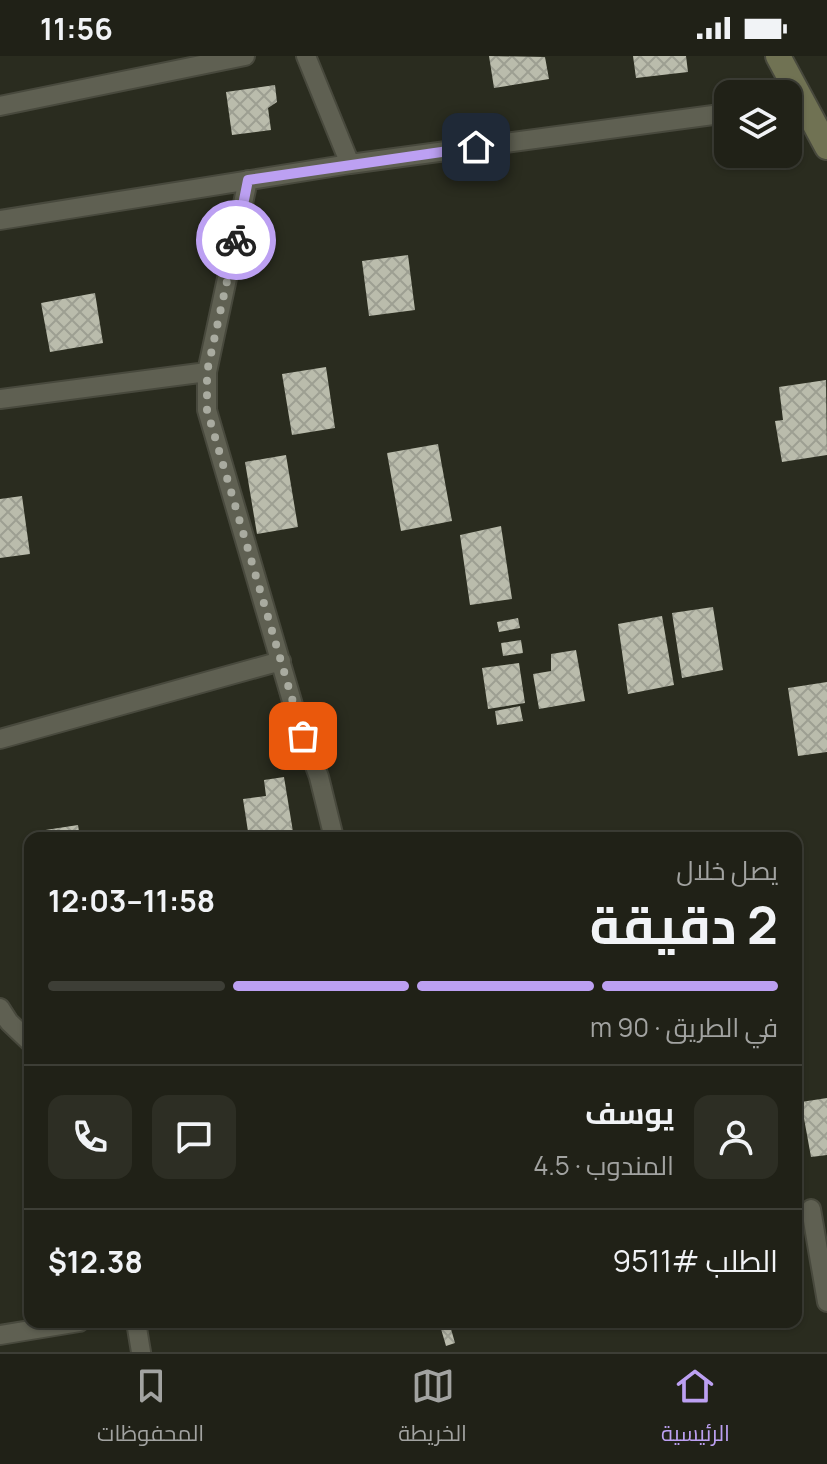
<!DOCTYPE html>
<html lang="ar">
<head>
<meta charset="utf-8">
<style>
	body { margin:0; font-family:Manrope,Cairo,sans-serif; background:#2d2e24; color:#f1f3f6; direction:rtl; height:100vh; display:flex; flex-direction:column; font-size:30px; white-space:nowrap }
	* { box-sizing:border-box; margin:0 }
	p { font-size:26px; color:#a2a3a1 }
	.icon { flex:none; width:44px; height:44px; fill:none; stroke:currentColor; stroke-width:2; stroke-linecap:round; stroke-linejoin:round }
	.map { position:relative; flex:1; overflow:hidden; direction:ltr }
	.drawer { position:absolute; left:24px; top:776px; width:778px; height:496px; display:flex; flex-direction:column; background:#202117; border-radius:16px; box-shadow:0 2px 6px #0004,0 0 0 2px #3d3e36; direction:rtl }
	.drawer>* { flex:none }
	.buttons { position:absolute; left:714px; top:24px; display:grid; gap:16px }
	.buttons a { display:grid; place-items:center; width:88px; height:88px; border-radius:16px; background:#202117; box-shadow:0 2px 6px #0004,0 0 0 2px #3d3e36; font-size:40px }
	.pin { position:absolute; display:grid; place-items:center; width:68px; height:68px; color:#fff; margin:-34px; border-radius:16px; box-shadow:0 4px 12px #0006 }
	.courier { position:absolute; display:grid; place-items:center; width:80px; height:80px; margin:-40px; border:6px solid #bca0f2; border-radius:50%; background:#fff; color:#222; box-shadow:0 2px 10px #0007 }
	.head em { font-style:normal; font-weight:700 }
	.head div { display:flex; flex-direction:column-reverse }
	.head { display:flex; align-items:center; justify-content:space-between; height:136px; padding:0 24px }
	h1 { font-size:52px; font-weight:700; line-height:60px }
	.bar { display:grid; grid-template-columns:repeat(4,1fr); gap:12px 8px; align-content:center; height:96px; padding:0 24px }
	.bar i { height:10px; border-radius:6px; background:#3d3e36 }
	.bar .active { background:#bca0f2 }
	.bar p { grid-column:span 4 }
	.line { display:flex; align-items:center; gap:20px; padding:0 24px; border-top:2px solid #3d3e36 }
	.line div { flex:1 }
	.round { display:grid; place-items:center; flex:none; width:84px; height:84px; border-radius:16px; background:#2d2e24 }
	.status { display:flex; justify-content:space-between; align-items:center; height:56px; padding:0 40px; background:#202117; direction:ltr }
	.status svg { height:22px; fill:currentColor }
	.menu { display:flex; justify-content:space-around; align-items:center; height:112px; border-top:2px solid #3d3e36; background:#202117; font-size:22px; color:#a2a3a1 }
	.menu a { display:grid; justify-items:center; gap:4px }
	.menu .active { color:#bca0f2 }
	.map>svg:first-child { display:block }
	.building { fill:url(#building-cross-hatch) }
	.lines { fill:none; stroke-linecap:round; stroke-linejoin:round }
	.street-casing { stroke:#48493d; stroke-width:22 }
	.secondary-casing { stroke:#48493d; stroke-width:28 }
	.street { stroke:#5f6052; stroke-width:18 }
	.secondary { stroke:#707253; stroke-width:24 }
	.done { stroke:#a9aba0; stroke-width:8; stroke-dasharray:0 14.4 }
	.route { stroke:#bca0f2; stroke-width:10 }
</style>
</head>
<body>
<div class="status"><b>11:56</b><svg viewBox="0 0 49 12"><path d="M0 12V9h3v3zM5 12V6h3v6zM10 12V3h3v9zM15 12V0h3v12zM26 1h20v11H26zM47 4h2v5h-2z"/></svg></div>
<div class="map">
<svg width="827" height="1296" viewBox="0 0 827 1296">
	<defs>
		<pattern id="building-cross-hatch" width="8" height="8" patternUnits="userSpaceOnUse" patternTransform="scale(2)"><rect width="8" height="8" fill="#babcac"/><path d="M0 0l8 8M0 8l8-8" fill="none" stroke="#9d9f92"/></pattern>
	</defs>
	<rect width="100%" height="100%" fill="#2a2c1f"/>
	<!-- building -->
	<path class="building" d="M 489,0 L 545,1 L 549,23 L 494,32 Z
		M 633,0 L 686,0 L 688,16 L 636,22 Z
		M 275,29 L 277,46 L 268,52 L 271,74 L 232,79 L 226,36 Z
		M 408,199 L 415,254 L 369,260 L 362,205 Z
		M 95,237 L 103,287 L 50,296 L 41,247 Z
		M 326,311 L 335,372 L 292,379 L 282,318 Z
		M 826,324 L 827,399 L 782,406 L 775,365 L 783,364 L 779,331 Z
		M 438,388 L 452,465 L 401,475 L 387,397 Z
		M 286,399 L 298,471 L 257,478 L 245,406 Z
		M 22,440 L 30,498 L 0,502 L 0,443 Z
		M 501,470 L 512,543 L 470,549 L 460,479 Z
		M 713,551 L 723,614 L 682,622 L 672,557 Z
		M 662,560 L 674,629 L 628,638 L 618,568 Z
		M 518,562 L 520,572 L 499,576 L 497,566 Z
		M 521,584 L 523,597 L 503,600 L 501,587 Z
		M 576,594 L 585,645 L 539,653 L 533,618 L 551,615 L 551,598 Z
		M 519,607 L 525,647 L 488,653 L 482,612 Z
		M 827,626 L 827,696 L 798,700 L 788,632 Z
		M 520,650 L 523,665 L 497,669 L 495,655 Z
		M 284,721 L 294,782 L 249,782 L 243,743 L 266,740 L 264,724 Z
		M 78,769 L 80,782 L 41,782 L 39,775 Z
		M 827,1042 L 827,1099 L 811,1101 L 801,1046 Z
		M 439,1266 L 449,1266 L 455,1287 L 446,1290 Z"/>
	<g class="lines">
		<!-- street casing -->
		<g class="street-casing">
			<path id="street" d="M 306,0 L 350,108
				M 0,50 L 245,0
				M 248,124 L 207,316 L 207,354 L 296,659 L 319,721 L 334,782
				M 0,164 L 350,108 L 728,57
				M 0,343 L 207,316
				M 0,683 L 281,605
				M 0,952 L 9,966 L 30,986
				M 811,1153 L 827,1246
				M 136,1266 L 141,1296
				M 0,1279 L 79,1266"/>
		</g>
		<!-- secondary casing -->
		<g class="secondary-casing">
			<path id="secondary" d="M 778,0 L 827,91"/>
		</g>
		<!-- street -->
		<use href="#street" class="street"/>
		<!-- secondary -->
		<use href="#secondary" class="secondary"/>
	</g>
	<g class="lines">
		<!-- done -->
		<path class="done" d="M 236,184 L 207,316 L 207,354 L 303,680"/>
		<!-- route -->
		<path class="route" d="M 236,184 L 248,124 L 476,91"/>
	</g>
</svg>
<div class="buttons">
<a><svg class="icon" aria-label="layers" viewBox="0 0 24 24"><path d="M12 4l9 5-9 5-9-5zM3 14l9 5 9-5"/></svg></a>
</div>
<div class="pin" style="left:303px;top:680px;background:#ea580c"><svg class="icon" aria-label="bag" viewBox="0 0 24 24"><path d="M5 8h14l-1 12H6zM9 8a3 3 0 0 1 6 0"/></svg></div>
<div class="pin" style="left:476px;top:91px;background:#1f2937"><svg class="icon" aria-label="home" viewBox="0 0 24 24"><path d="M3 11l9-7 9 7M6 9v11h12V9"/></svg></div>
<div class="courier" style="left:236px;top:184px"><svg class="icon" aria-label="bike" viewBox="0 0 24 24"><circle cx="6" cy="16" r="4"/><circle cx="18" cy="16" r="4"/><path d="M6 16l4-8h5l3 8M10 8l3 8H6M13 5h3"/></svg></div>
<section class="drawer">
<div class="head"><div><h1>2 دقيقة</h1><p>يصل خلال</p></div><em>11:58–12:03</em></div>
<div class="bar"><i class="active"></i><i class="active"></i><i class="active"></i><i></i><p>في الطريق · 90 m</p></div>
<div class="line" style="height:144px"><a class="round"><svg class="icon" aria-label="person" viewBox="0 0 24 24"><circle cx="12" cy="8" r="4"/><path d="M4 21q1-7 8-7t8 7"/></svg></a><div><b>يوسف</b><p>المندوب · 4.5</p></div><a class="round"><svg class="icon" aria-label="chat" viewBox="0 0 24 24"><path d="M4 5h16v11H9l-5 4z"/></svg></a><a class="round"><svg class="icon" aria-label="phone" viewBox="0 0 24 24"><path d="M5 4h4l2 5-3 2q2 4 5 5l2-3 5 2v4C11 20 4 13 5 4z"/></svg></a></div>
<div class="line" style="height:104px"><div>الطلب #9511</div><b>$12.38</b></div>
</section>
</div>
<nav class="menu">
<a class="active"><svg class="icon" aria-label="home" viewBox="0 0 24 24"><path d="M3 11l9-7 9 7M6 9v11h12V9"/></svg>الرئيسية</a>
<a><svg class="icon" aria-label="map" viewBox="0 0 24 24"><path d="M3 6l6-2 6 2 6-2v14l-6 2-6-2-6 2zM9 4v14M15 6v14"/></svg>الخريطة</a>
<a><svg class="icon" aria-label="saved" viewBox="0 0 24 24"><path d="M7 4h10v16l-5-4-5 4z"/></svg>المحفوظات</a>
</nav>
</body>
</html>
